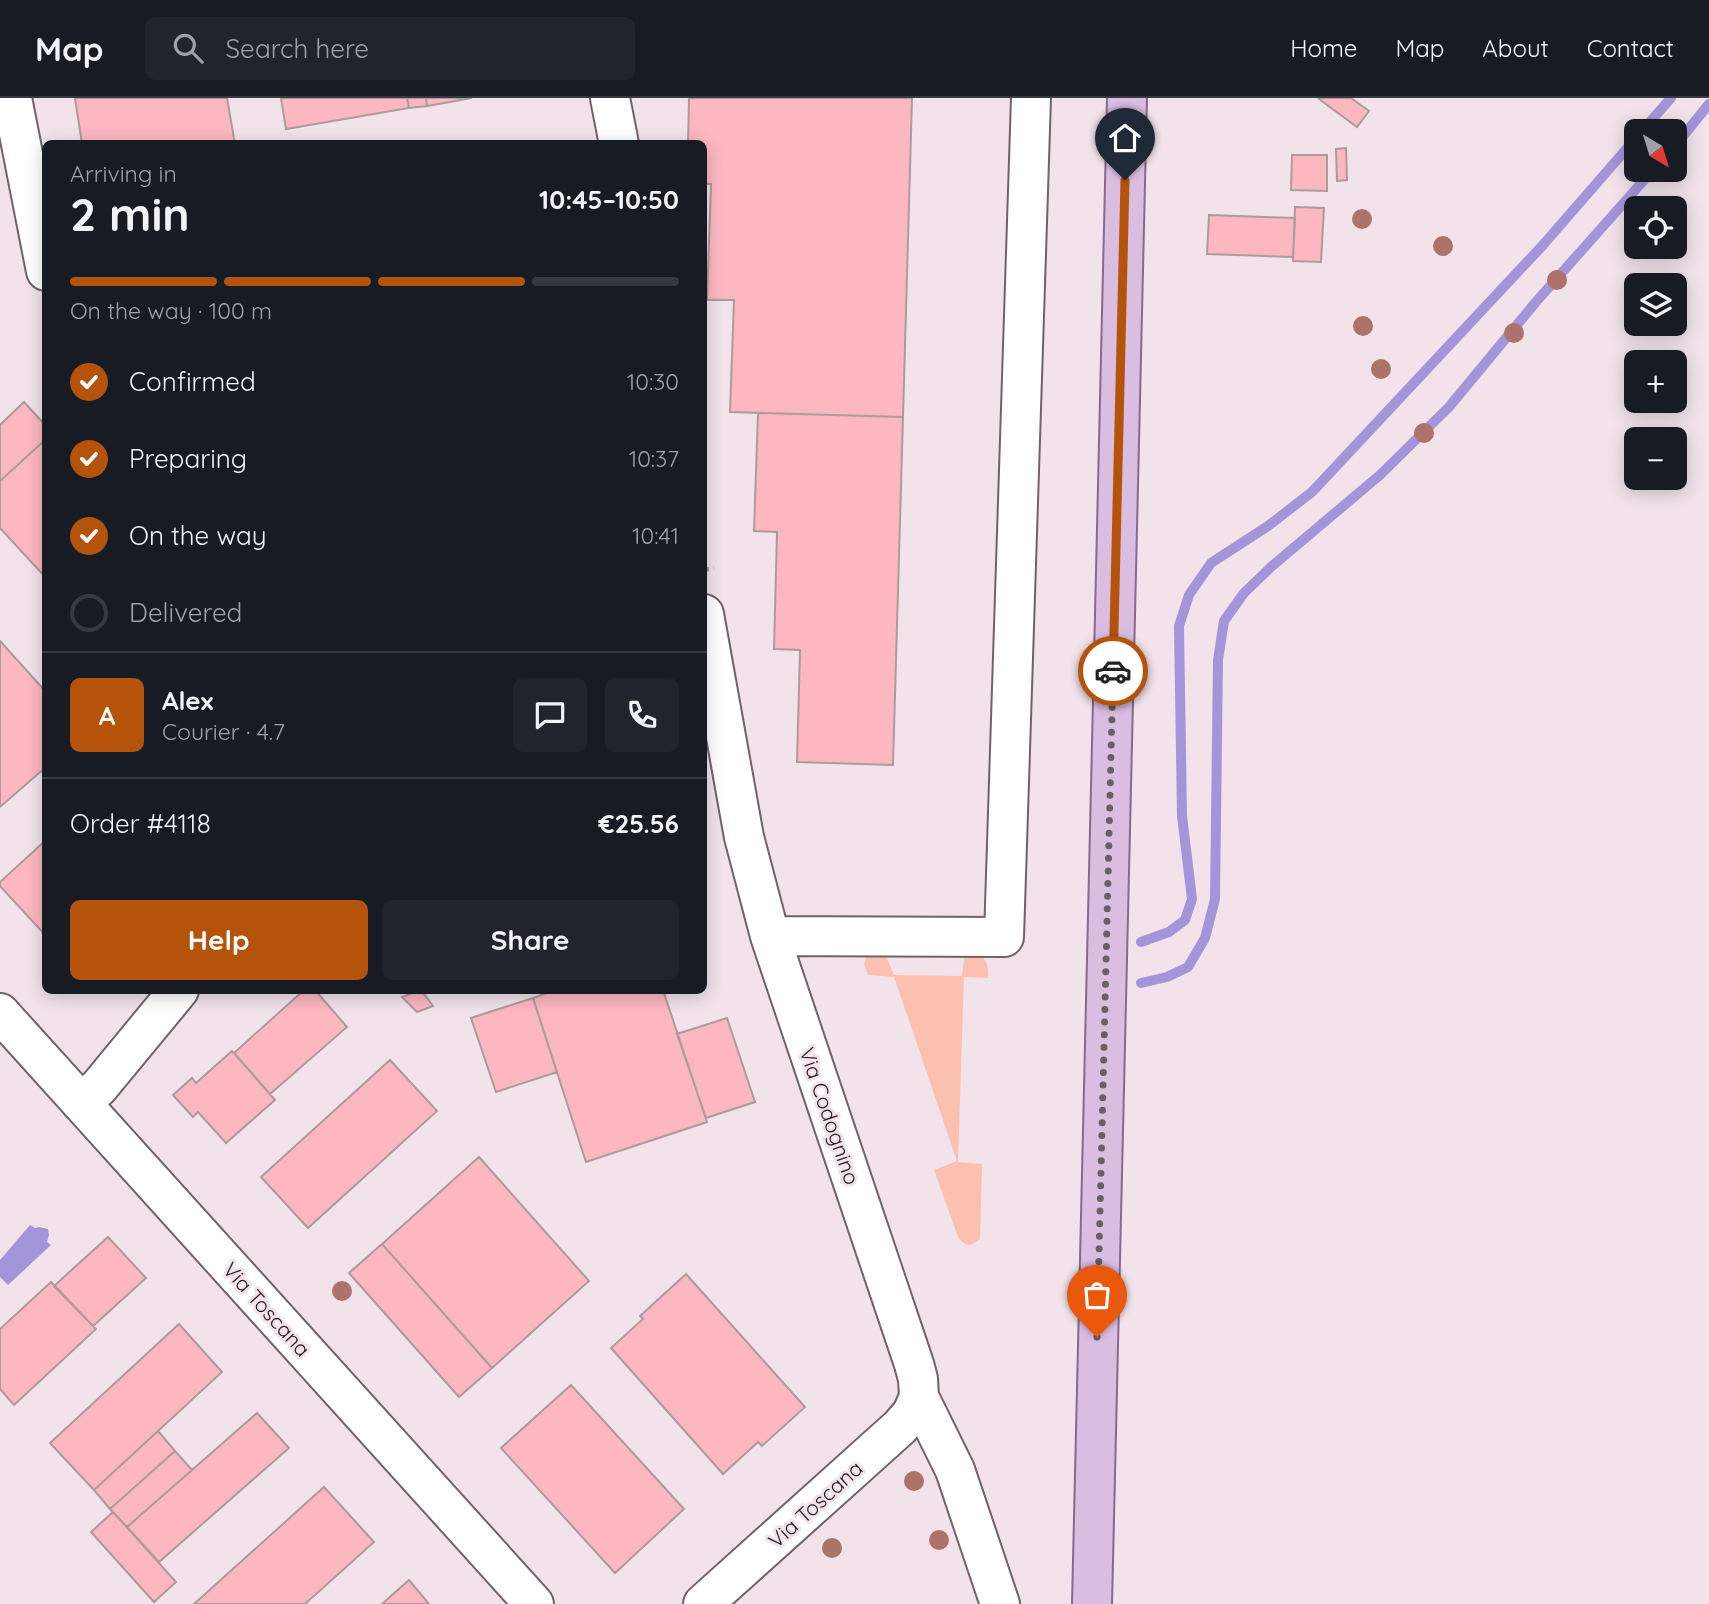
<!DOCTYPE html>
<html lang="en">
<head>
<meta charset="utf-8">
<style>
	body { margin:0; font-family:Quicksand,sans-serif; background:#20242c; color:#f1f3f6; height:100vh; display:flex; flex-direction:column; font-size:26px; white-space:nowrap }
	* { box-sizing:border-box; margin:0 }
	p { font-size:23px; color:#9ea1a6 }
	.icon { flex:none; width:38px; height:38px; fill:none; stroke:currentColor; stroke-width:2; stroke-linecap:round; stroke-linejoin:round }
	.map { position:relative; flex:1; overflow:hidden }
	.sheet { position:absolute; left:42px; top:42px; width:665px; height:854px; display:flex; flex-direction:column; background:#171b24; border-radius:10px; box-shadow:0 4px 18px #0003 }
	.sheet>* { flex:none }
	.needle { width:46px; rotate:142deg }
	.tools { position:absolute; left:1624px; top:21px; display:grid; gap:14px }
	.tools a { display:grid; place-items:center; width:63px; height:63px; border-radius:10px; background:#171b24; box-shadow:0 4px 18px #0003; font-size:35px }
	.pin { position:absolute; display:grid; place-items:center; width:60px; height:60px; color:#fff; margin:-72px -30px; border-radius:50% 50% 50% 0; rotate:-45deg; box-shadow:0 0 7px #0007 }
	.pin .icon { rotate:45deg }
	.courier { position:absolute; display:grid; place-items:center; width:70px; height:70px; margin:-35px; border:5px solid #b45309; border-radius:50%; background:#fff; color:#222; box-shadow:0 2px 9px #0007 }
	.summary em { font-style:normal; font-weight:800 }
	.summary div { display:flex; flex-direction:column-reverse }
	.summary { display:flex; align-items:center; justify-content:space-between; height:119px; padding:0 28px }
	h1 { font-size:46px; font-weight:800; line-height:52px }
	.bar { display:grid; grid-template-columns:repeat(4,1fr); gap:10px 7px; align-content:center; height:84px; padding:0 28px }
	.bar i { height:9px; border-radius:5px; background:#363941 }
	.bar .current { background:#b45309 }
	.bar p { grid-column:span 4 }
	.line { display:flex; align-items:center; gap:18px; padding:0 28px; border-top:2px solid #363941 }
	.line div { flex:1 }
	.round { display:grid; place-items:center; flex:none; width:74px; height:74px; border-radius:10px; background:#20242c }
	ol { padding:0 28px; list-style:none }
	li { display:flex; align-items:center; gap:21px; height:77px }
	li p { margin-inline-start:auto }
	li .icon { padding:7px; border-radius:50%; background:#b45309; color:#fff; stroke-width:4 }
	li:last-child { color:#9ea1a6 }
	li i { width:38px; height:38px; border:4px solid #363941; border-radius:50% }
	.primary-button { display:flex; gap:14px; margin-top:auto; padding:14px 28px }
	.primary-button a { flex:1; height:80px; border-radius:10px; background:#b45309; color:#fff; font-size:28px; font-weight:800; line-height:80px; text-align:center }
	.primary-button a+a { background:#20242c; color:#f1f3f6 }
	header { display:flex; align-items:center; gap:42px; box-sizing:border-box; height:98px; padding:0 35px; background:#171b24; border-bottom:2px solid #363941 }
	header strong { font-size:33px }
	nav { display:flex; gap:38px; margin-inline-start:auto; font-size:24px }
	.search { width:490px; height:63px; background:#20242c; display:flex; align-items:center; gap:18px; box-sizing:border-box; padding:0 24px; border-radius:10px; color:#9ea1a6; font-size:26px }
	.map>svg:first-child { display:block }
	.green { fill:#fcc0b1 }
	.water { fill:#a495da }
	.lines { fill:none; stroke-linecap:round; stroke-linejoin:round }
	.stream { stroke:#a495da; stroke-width:10 }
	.building { fill:#fdb7c1; stroke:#ac9b9d; stroke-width:2 }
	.minor-casing { stroke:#70626a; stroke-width:42 }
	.major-casing { stroke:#886890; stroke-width:42 }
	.path { stroke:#9c9197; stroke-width:4.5; stroke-dasharray:5 5; stroke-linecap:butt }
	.minor { stroke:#fff; stroke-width:38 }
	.major { stroke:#dabee2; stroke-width:38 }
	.tree { fill:#ad736a }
	.done { stroke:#696064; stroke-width:7; stroke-dasharray:0 12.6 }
	.route { stroke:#b45309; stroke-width:9 }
	.labels { text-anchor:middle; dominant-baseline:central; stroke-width:6; stroke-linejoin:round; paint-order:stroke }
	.street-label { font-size:21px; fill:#1f191c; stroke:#f2e3eb }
</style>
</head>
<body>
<header>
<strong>Map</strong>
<div class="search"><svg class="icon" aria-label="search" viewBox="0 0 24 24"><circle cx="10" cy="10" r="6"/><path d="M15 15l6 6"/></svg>Search here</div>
<nav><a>Home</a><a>Map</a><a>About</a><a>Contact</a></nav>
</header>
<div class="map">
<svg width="1709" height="1506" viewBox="0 0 1709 1506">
	<rect width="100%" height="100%" fill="#f2e3eb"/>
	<!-- green -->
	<path class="green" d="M 883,851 L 894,877 L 962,878 L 965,854 C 983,855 989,861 988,880 L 964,879 L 958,1064 L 982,1066 L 980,1141 C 971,1149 965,1149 958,1139 L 934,1072 L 957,1063 L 894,879 L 868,877 L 864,866 L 867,856 Z"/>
	<!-- water -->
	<path class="water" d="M 30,1127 L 35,1130 L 39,1129 L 48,1131 L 49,1137 L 47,1144 L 51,1147 L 8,1187 L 0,1179 L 0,1162 Z"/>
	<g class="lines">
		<!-- stream -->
		<path class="stream" d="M 1642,33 L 1671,0
			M 1675,48 L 1709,6
			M 1141,844 L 1169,834 L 1185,822 L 1192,801 L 1182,718 L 1179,528 L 1189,497 L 1211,465 L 1268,428 L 1312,394 L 1543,147 L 1636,40
			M 1141,885 L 1167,879 L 1188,869 L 1205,840 L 1215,801 L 1218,562 L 1224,523 L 1244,495 L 1271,469 L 1380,377 L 1449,309 L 1535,205 L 1653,72"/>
	</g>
	<!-- building -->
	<path class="building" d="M 75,0 L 227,0 L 235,46 L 82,46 Z
		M 281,0 L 407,0 L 409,10 L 286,31 Z
		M 407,0 L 426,0 L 427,8 L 409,10 Z
		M 426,0 L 472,0 L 427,8 Z
		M 689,0 L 912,0 L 903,319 L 730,314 L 734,202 L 707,202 L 711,86 L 704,86 L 704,46 L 688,46 Z
		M 1321,0 L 1351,0 L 1369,13 L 1357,29 L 1319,1 Z
		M 1346,50 L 1347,82 L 1337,83 L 1336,51 Z
		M 1292,57 L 1327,57 L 1327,93 L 1291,92 Z
		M 1295,109 L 1324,110 L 1321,164 L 1293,163 Z
		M 1209,117 L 1295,120 L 1293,159 L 1207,156 Z
		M 24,304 L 46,328 L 46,341 L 0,383 L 0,327 Z
		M 758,315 L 903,319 L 893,667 L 797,664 L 800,552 L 774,551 L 777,434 L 754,433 Z
		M 45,342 L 46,343 L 46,480 L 0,430 L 0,383 Z
		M 0,543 L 46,594 L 46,669 L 0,709 Z
		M 46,742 L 46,838 L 0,788 L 0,784 Z
		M 304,892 L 315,892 L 347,929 L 270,996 L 234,955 Z
		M 421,892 L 433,908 L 417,914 L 402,899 Z
		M 555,892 L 663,892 L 707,1024 L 586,1064 L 533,900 Z
		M 533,900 L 557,974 L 496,994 L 471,920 Z
		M 727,920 L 755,1004 L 706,1020 L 677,936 Z
		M 232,953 L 275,1002 L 226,1045 L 198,1014 L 193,1019 L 173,997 L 192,980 L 196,985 Z
		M 390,962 L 437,1013 L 308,1130 L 261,1079 Z
		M 479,1059 L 589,1183 L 492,1270 L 382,1146 Z
		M 108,1139 L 146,1180 L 93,1228 L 54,1188 Z
		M 382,1146 L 492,1270 L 459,1299 L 349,1175 Z
		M 686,1176 L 805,1309 L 762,1348 L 758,1344 L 723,1376 L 611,1250 L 643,1221 L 640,1218 Z
		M 51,1184 L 96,1231 L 14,1307 L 0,1291 L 0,1231 Z
		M 179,1226 L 222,1274 L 94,1392 L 50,1345 Z
		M 571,1287 L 684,1411 L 615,1475 L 501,1350 Z
		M 257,1315 L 289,1350 L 159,1464 L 127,1429 Z
		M 158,1333 L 175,1353 L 110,1411 L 94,1392 Z
		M 175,1353 L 192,1372 L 127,1429 L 110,1411 Z
		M 324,1389 L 374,1444 L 305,1506 L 194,1506 Z
		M 113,1414 L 176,1484 L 154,1504 L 91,1434 Z
		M 409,1482 L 429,1506 L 382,1506 Z"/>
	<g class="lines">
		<!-- minor casing -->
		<g class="minor-casing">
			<path id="minor" d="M 12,0 L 46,173
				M 610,0 L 619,46
				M 704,516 L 744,739 L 770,838 L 914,1266 L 918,1281 L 919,1299 L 955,1372 L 1000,1506
				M 770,838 L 1004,839 L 1031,0
				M 0,915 L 534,1506
				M 81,1005 L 99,989 L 179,892
				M 703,1506 L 900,1329 L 912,1315 L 919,1299"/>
		</g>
		<!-- major casing -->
		<g class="major-casing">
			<path id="major" d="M 1092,1506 L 1127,0"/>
		</g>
		<!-- path -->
		<path class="path" d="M 704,472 L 714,470"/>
		<!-- minor -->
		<use href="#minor" class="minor"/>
		<!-- major -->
		<use href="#major" class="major"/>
	</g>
	<!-- trees -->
	<g class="tree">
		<circle cx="1362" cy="121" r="10"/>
		<circle cx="1443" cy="148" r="10"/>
		<circle cx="1557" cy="182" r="10"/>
		<circle cx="1363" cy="228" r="10"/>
		<circle cx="1514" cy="235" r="10"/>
		<circle cx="1381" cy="271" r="10"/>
		<circle cx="1424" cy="335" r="10"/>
		<circle cx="342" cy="1193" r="10"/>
		<circle cx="914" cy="1383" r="10"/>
		<circle cx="939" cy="1442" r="10"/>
		<circle cx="832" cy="1450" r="10"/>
	</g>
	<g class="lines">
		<!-- done -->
		<path class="done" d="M 1097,1239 L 1113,573"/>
		<!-- route -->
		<path class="route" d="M 1113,573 L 1125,82"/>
	</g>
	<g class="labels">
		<!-- street labels -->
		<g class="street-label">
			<text transform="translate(830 1018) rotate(71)">Via Codognino</text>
			<text transform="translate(267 1211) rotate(48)">Via Toscana</text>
			<text transform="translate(815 1406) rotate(-42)">Via Toscana</text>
		</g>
	</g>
</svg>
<div class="tools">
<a><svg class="needle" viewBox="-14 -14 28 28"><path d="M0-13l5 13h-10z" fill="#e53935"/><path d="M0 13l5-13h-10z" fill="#9ea1a6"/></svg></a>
<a><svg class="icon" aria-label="locate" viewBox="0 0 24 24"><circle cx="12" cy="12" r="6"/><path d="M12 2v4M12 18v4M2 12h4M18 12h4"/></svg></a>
<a><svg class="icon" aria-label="layers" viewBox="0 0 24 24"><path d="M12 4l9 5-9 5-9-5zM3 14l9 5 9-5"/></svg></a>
<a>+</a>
<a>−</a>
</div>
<div class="pin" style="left:1097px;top:1239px;background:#ea580c"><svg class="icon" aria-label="bag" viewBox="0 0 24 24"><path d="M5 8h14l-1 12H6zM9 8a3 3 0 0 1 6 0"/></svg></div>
<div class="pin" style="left:1125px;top:82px;background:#1f2937"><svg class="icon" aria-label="home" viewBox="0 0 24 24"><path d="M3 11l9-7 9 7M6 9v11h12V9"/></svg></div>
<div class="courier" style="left:1113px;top:573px"><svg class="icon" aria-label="car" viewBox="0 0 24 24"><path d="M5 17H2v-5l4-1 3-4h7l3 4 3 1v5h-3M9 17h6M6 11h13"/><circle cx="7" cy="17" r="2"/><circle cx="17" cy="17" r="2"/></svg></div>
<section class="sheet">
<div class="summary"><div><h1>2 min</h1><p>Arriving in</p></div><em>10:45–10:50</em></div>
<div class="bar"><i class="current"></i><i class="current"></i><i class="current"></i><i></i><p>On the way · 100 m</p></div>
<ol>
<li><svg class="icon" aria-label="check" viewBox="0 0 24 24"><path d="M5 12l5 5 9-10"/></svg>Confirmed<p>10:30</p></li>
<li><svg class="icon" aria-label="check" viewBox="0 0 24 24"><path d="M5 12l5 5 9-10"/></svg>Preparing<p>10:37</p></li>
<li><svg class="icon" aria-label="check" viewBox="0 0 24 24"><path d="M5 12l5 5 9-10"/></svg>On the way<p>10:41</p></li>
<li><i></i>Delivered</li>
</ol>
<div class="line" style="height:126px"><b class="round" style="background:#b45309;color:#fff">A</b><div><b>Alex</b><p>Courier · 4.7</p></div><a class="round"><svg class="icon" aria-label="chat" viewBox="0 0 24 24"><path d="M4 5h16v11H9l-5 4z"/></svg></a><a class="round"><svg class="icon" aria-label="phone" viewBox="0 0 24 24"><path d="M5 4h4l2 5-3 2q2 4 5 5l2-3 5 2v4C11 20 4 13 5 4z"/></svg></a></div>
<div class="line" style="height:91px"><div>Order #4118</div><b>€25.56</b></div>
<div class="primary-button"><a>Help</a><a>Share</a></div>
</section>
</div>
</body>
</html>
